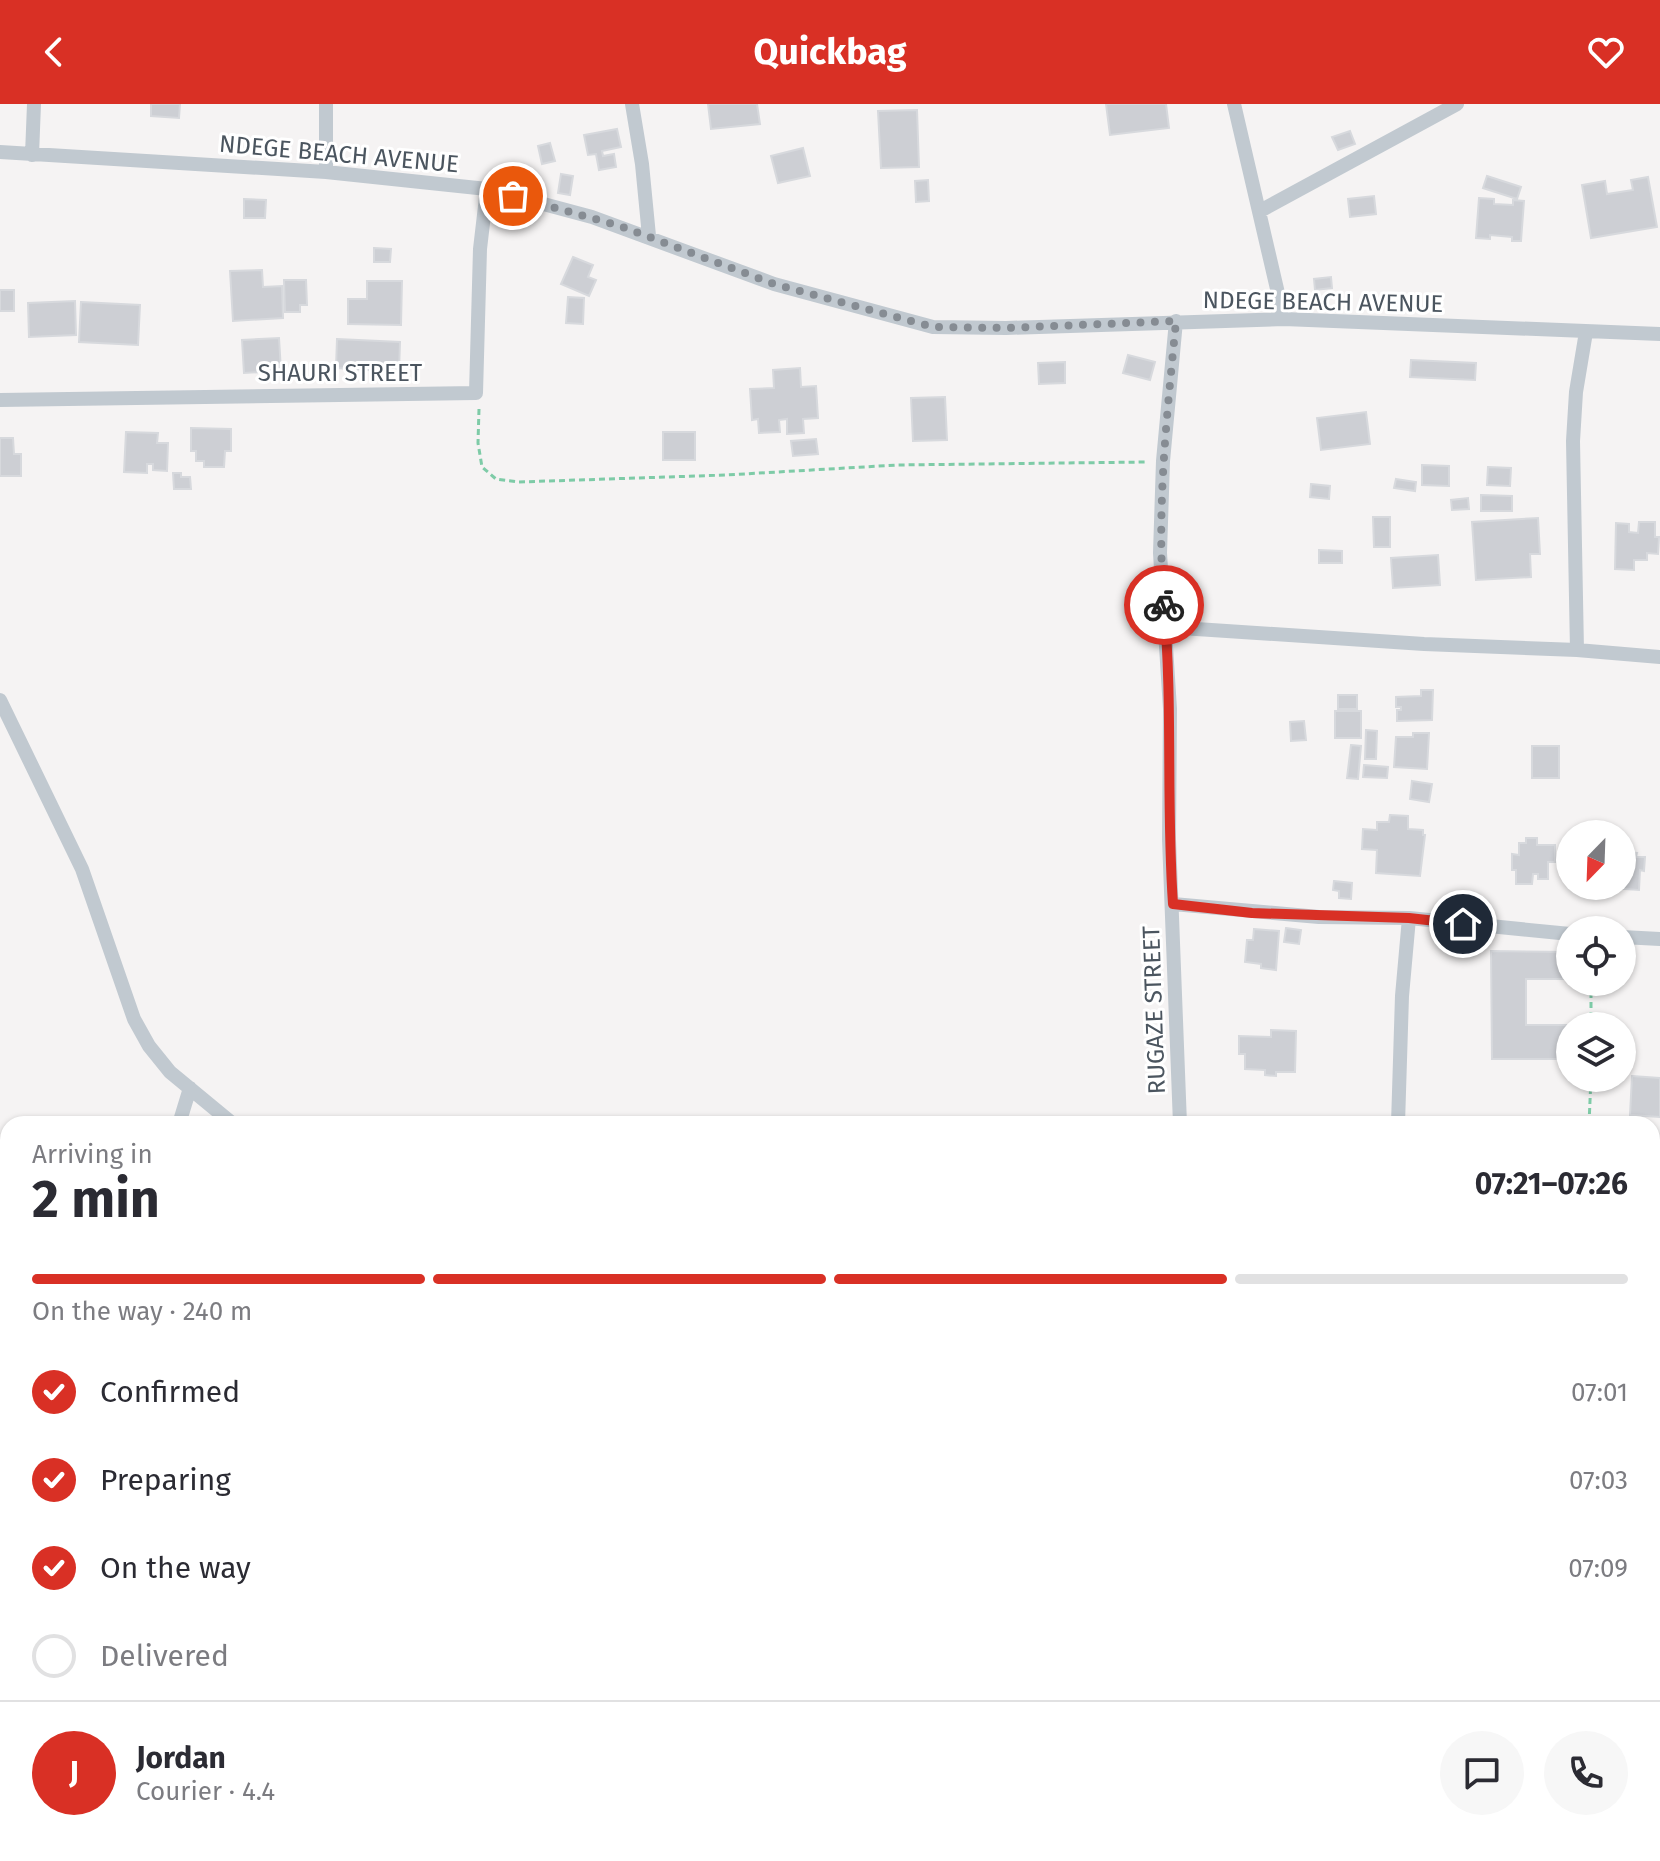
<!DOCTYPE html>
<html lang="en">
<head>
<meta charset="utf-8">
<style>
	body { margin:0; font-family:"Fira Sans",sans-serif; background:#f7f7f7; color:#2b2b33; height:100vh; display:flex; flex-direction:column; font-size:30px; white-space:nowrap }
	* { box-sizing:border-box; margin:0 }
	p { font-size:26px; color:#7c7c81 }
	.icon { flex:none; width:44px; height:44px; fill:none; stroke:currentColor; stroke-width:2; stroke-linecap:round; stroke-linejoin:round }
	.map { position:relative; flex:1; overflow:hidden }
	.details { position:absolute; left:0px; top:1012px; width:1660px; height:746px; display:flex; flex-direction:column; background:#fff; border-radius:24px 24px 0 0; box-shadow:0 2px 6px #0004 }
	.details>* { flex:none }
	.needle { width:52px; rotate:203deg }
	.fabs { position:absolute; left:1556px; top:716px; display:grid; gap:16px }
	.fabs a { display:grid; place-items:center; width:80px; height:80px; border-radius:50%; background:#fff; box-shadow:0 2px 6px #0004; font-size:40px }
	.pin { position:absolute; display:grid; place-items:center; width:68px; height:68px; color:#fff; margin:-34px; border:4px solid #fff; border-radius:50%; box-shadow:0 2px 8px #0007 }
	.courier { position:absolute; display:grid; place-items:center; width:80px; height:80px; margin:-40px; border:6px solid #d93025; border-radius:50%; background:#fff; color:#222; box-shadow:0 2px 10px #0007 }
	.headline em { font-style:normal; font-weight:700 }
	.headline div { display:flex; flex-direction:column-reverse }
	.headline { display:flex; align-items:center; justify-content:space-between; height:136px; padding:0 32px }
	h1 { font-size:52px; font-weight:700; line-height:60px }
	.bar { display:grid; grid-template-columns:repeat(4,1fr); gap:12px 8px; align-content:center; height:96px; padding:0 32px }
	.bar i { height:10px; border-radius:6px; background:#e1e1e2 }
	.bar .on { background:#d93025 }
	.bar p { grid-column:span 4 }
	.line { display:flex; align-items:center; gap:20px; padding:0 32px; border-top:2px solid #e1e1e2 }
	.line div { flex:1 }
	.round { display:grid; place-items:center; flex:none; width:84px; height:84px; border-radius:42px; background:#f7f7f7 }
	ol { padding:0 32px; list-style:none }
	li { display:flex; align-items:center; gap:24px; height:88px }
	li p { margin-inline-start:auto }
	li .icon { padding:8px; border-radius:50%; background:#d93025; color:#fff; stroke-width:4 }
	li:last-child { color:#7c7c81 }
	li i { width:44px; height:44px; border:4px solid #e1e1e2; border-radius:50% }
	header { display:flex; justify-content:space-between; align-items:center; height:104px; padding:0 32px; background:#d93025; color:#fff; font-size:36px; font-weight:700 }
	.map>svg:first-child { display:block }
	.building { fill:#cdcfd4; stroke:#d7d9dd; stroke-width:2 }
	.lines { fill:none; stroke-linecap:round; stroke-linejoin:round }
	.path { stroke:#7ecba7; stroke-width:3; stroke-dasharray:6 4; stroke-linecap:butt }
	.minor { stroke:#c1c9d0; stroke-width:14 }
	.done { stroke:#868c93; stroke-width:8; stroke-dasharray:0 14.4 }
	.route { stroke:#d93025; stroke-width:10 }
	.labels { text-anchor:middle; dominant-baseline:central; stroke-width:6; stroke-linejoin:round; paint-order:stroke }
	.street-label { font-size:24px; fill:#4b555f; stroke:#fff }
</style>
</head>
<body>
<header><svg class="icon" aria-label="back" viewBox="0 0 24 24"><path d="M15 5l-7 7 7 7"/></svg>Quickbag<svg class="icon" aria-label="heart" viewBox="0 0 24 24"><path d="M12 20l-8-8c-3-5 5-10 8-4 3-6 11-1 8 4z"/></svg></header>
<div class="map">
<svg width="1660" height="1757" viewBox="0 0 1660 1757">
	<rect width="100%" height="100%" fill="#f5f3f3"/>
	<!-- building -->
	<path class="building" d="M 151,0 L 180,0 L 179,14 L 151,12 Z
		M 708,0 L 757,0 L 760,20 L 711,25 Z
		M 1106,0 L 1166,0 L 1169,24 L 1110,31 Z
		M 917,6 L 919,63 L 881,64 L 878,7 Z
		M 617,25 L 621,43 L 602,47 L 603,52 L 614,50 L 616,63 L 599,66 L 596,50 L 588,51 L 584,31 Z
		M 1350,27 L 1355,40 L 1338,46 L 1332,33 Z
		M 550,39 L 555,57 L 542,60 L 538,42 Z
		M 803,44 L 810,72 L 778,79 L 771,52 Z
		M 561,70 L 573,72 L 570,91 L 558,89 Z
		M 1487,72 L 1521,83 L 1517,95 L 1483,84 Z
		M 1648,73 L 1657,123 L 1591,134 L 1582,81 L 1605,77 L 1607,90 L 1633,86 L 1631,76 Z
		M 928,76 L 929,97 L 916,98 L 915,77 Z
		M 1374,92 L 1376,110 L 1350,113 L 1348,95 Z
		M 1479,94 L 1494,95 L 1494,100 L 1513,101 L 1513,96 L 1524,97 L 1521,137 L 1512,137 L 1512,133 L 1490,131 L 1490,135 L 1476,134 Z
		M 244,95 L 266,96 L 265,114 L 244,114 Z
		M 374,144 L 391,145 L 390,158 L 374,158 Z
		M 573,153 L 593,161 L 588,173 L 596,176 L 589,192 L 561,180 Z
		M 262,166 L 263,183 L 282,182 L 283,214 L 233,217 L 230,167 Z
		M 1331,173 L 1332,184 L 1315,186 L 1314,175 Z
		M 284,176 L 306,176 L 307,201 L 300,201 L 300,208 L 285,208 Z
		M 367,177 L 402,177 L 401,221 L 348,220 L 348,195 L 367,195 Z
		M 0,186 L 14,186 L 14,207 L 0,207 Z
		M 568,193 L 584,194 L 583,220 L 566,219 Z
		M 75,197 L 76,231 L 29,233 L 28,199 Z
		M 81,198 L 140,201 L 138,241 L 79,238 Z
		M 279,234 L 281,267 L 244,269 L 242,236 Z
		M 337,235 L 400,238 L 399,268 L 336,264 Z
		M 1128,251 L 1155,258 L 1150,276 L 1123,269 Z
		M 1411,256 L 1476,259 L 1475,276 L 1410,273 Z
		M 1065,258 L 1065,279 L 1039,280 L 1038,259 Z
		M 800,264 L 801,283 L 816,282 L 818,314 L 803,315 L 804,329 L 787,330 L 787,315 L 779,316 L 780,328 L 759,329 L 758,315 L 752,316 L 750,285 L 774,284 L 773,266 Z
		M 945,293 L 947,336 L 913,337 L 911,294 Z
		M 1366,308 L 1370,340 L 1321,346 L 1317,314 Z
		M 191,324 L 231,325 L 231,347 L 225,347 L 224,363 L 204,363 L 204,357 L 196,357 L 196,347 L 191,347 Z
		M 126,328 L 158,329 L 157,339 L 168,339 L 167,367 L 153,366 L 153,360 L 147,360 L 147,369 L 124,368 Z
		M 663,328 L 695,328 L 695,356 L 663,356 Z
		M 0,334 L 13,334 L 14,350 L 21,350 L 21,372 L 0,372 Z
		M 816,335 L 818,350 L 793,352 L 791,337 Z
		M 1422,361 L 1449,362 L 1449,382 L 1422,381 Z
		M 1488,363 L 1511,364 L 1510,382 L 1487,381 Z
		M 173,369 L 181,369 L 181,373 L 190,373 L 191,385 L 174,385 Z
		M 1396,375 L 1416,378 L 1415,387 L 1394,384 Z
		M 1311,380 L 1330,382 L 1329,395 L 1310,393 Z
		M 1481,391 L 1512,392 L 1512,407 L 1481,407 Z
		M 1468,394 L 1469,405 L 1452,406 L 1451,396 Z
		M 1373,413 L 1390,413 L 1390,443 L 1374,443 Z
		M 1538,414 L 1540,450 L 1530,450 L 1531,473 L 1476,476 L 1472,418 Z
		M 1639,418 L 1655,418 L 1655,433 L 1659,433 L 1658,450 L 1647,449 L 1647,456 L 1634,456 L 1634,466 L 1615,465 L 1616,419 L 1629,420 L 1629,428 L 1638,429 Z
		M 1319,446 L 1342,447 L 1342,459 L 1319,459 Z
		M 1438,451 L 1440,481 L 1393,484 L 1391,454 Z
		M 1421,586 L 1433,586 L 1432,616 L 1397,617 L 1397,606 L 1401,606 L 1401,603 L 1396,603 L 1396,593 L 1421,592 Z
		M 1338,591 L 1357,591 L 1357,605 L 1338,605 Z
		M 1335,607 L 1361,607 L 1361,634 L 1335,634 Z
		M 1304,617 L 1306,636 L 1291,637 L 1290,618 Z
		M 1366,626 L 1377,627 L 1376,655 L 1365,655 Z
		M 1413,629 L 1429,629 L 1427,665 L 1394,663 L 1396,633 L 1413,633 Z
		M 1351,641 L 1361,642 L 1358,675 L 1347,674 Z
		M 1532,642 L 1559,642 L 1559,674 L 1532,674 Z
		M 1364,661 L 1388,663 L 1387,674 L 1363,673 Z
		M 1412,677 L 1432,680 L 1429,698 L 1410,695 Z
		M 1390,711 L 1408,712 L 1408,725 L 1423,726 L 1423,731 L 1425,731 L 1420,772 L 1376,769 L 1377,746 L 1362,745 L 1363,725 L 1377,726 L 1377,718 L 1389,718 Z
		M 1526,734 L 1537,734 L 1537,741 L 1555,741 L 1555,758 L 1548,758 L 1548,775 L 1538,775 L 1538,770 L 1533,770 L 1532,780 L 1516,780 L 1516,766 L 1512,766 L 1512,750 L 1519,751 L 1519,739 L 1526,739 Z
		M 1622,748 L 1637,749 L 1636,753 L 1645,753 L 1644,767 L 1640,766 L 1639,786 L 1594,783 L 1622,782 Z
		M 1334,777 L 1352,779 L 1351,795 L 1339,794 L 1339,787 L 1333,786 Z
		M 1286,824 L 1301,826 L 1299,840 L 1284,838 Z
		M 1254,825 L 1279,827 L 1276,866 L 1261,864 L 1261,860 L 1245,858 L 1247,836 L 1253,836 Z
		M 1491,847 L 1569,848 L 1570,875 L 1526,875 L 1526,921 L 1570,921 L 1570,955 L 1492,955 Z
		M 1271,926 L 1296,927 L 1295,968 L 1276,968 L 1276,972 L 1265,971 L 1265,966 L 1245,965 L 1245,950 L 1239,950 L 1239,932 L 1271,933 Z
		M 1632,972 L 1660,974 L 1660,1013 L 1630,1011 Z
		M 1659,1366 L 1660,1367 L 1660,1400 L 1652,1392 L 1652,1373 Z"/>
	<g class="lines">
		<!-- path -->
		<path class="path" d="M 479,305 L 478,339 L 482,363 L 496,375 L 519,378 L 726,371 L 897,361 L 1147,358
			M 1591,878 L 1591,922
			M 1589,1020 L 1591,974
			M 0,1708 L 8,1714
			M 53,1750 L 64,1757
			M 526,1757 L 533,1750"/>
		<!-- minor -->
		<path class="minor" d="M 326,0 L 326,68
			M 632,0 L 642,60 L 649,132
			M 1234,0 L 1284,215
			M 0,48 L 326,68 L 487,85 L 592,113 L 774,180 L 933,223 L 1006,224 L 1284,215 L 1660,230
			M 32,51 L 34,0
			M 1260,107 L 1457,0
			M 1176,217 L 1163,357 L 1160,449 L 1170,605 L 1169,735 L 1180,1020
			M 0,296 L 476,289 L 480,145 L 487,85
			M 1166,523 L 1424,540 L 1577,546 L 1660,553
			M 1577,546 L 1573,337 L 1576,288 L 1586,228
			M 0,596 L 82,765 L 134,915 L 149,942 L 170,968 L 233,1020
			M 1173,800 L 1319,813 L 1409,814 L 1570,830
			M 1622,833 L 1660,835
			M 179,1020 L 190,984
			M 1398,1020 L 1402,892 L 1409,814
			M 1652,1103 L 1660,1103
			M 1652,1341 L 1660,1337
			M 1652,1571 L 1660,1580
			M 324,1750 L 324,1757
			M 1416,1750 L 1422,1757
			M 1201,1757 L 1202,1750
			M 1290,1757 L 1293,1750"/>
	</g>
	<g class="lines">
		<!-- done -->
		<path class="done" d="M 513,92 L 620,122 L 774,180 L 933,223 L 1006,224 L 1176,217 C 1167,312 1156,406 1164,501"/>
		<!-- route -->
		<path class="route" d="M 1164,501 C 1173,601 1166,701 1173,800 L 1252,809 L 1409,814 L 1463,820"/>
	</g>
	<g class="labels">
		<!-- street labels -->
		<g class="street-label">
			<text transform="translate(339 50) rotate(5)">NDEGE BEACH AVENUE</text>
			<text transform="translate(1323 198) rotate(1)">NDEGE BEACH AVENUE</text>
			<text x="340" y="269">SHAURI STREET</text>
			<text transform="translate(1154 906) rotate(-92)">RUGAZE STREET</text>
		</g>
	</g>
</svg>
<div class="fabs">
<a><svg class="needle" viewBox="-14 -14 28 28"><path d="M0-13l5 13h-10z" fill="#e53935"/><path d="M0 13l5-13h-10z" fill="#7c7c81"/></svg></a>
<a><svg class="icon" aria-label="locate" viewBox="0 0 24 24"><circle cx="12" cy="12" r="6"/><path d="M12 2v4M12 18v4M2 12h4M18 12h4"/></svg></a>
<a><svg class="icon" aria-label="layers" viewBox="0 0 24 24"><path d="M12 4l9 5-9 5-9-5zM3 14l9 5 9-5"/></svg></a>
</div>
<div class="pin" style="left:513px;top:92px;background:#ea580c"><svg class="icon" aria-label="bag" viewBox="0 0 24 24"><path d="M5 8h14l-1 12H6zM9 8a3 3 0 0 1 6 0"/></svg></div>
<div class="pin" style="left:1463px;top:820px;background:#1f2937"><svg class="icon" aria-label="home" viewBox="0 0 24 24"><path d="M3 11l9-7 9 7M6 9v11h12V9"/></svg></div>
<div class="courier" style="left:1164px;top:501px"><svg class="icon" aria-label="bike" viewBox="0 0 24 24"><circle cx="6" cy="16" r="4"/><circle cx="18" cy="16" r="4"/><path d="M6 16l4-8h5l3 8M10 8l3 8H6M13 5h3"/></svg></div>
<section class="details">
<div class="headline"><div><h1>2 min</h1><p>Arriving in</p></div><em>07:21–07:26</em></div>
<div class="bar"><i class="on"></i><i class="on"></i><i class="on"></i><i></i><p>On the way · 240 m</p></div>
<ol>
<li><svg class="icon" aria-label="check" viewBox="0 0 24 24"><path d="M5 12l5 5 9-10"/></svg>Confirmed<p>07:01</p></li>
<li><svg class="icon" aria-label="check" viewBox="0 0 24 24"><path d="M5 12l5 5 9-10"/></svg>Preparing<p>07:03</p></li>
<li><svg class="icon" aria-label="check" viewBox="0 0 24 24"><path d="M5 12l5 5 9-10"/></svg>On the way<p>07:09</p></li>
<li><i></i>Delivered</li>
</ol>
<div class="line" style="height:144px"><b class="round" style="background:#d93025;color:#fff">J</b><div><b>Jordan</b><p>Courier · 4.4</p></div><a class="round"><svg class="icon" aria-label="chat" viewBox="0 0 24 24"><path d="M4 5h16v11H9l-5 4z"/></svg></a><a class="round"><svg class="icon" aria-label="phone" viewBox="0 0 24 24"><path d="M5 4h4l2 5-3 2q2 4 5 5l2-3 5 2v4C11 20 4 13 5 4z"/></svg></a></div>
</section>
</div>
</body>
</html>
